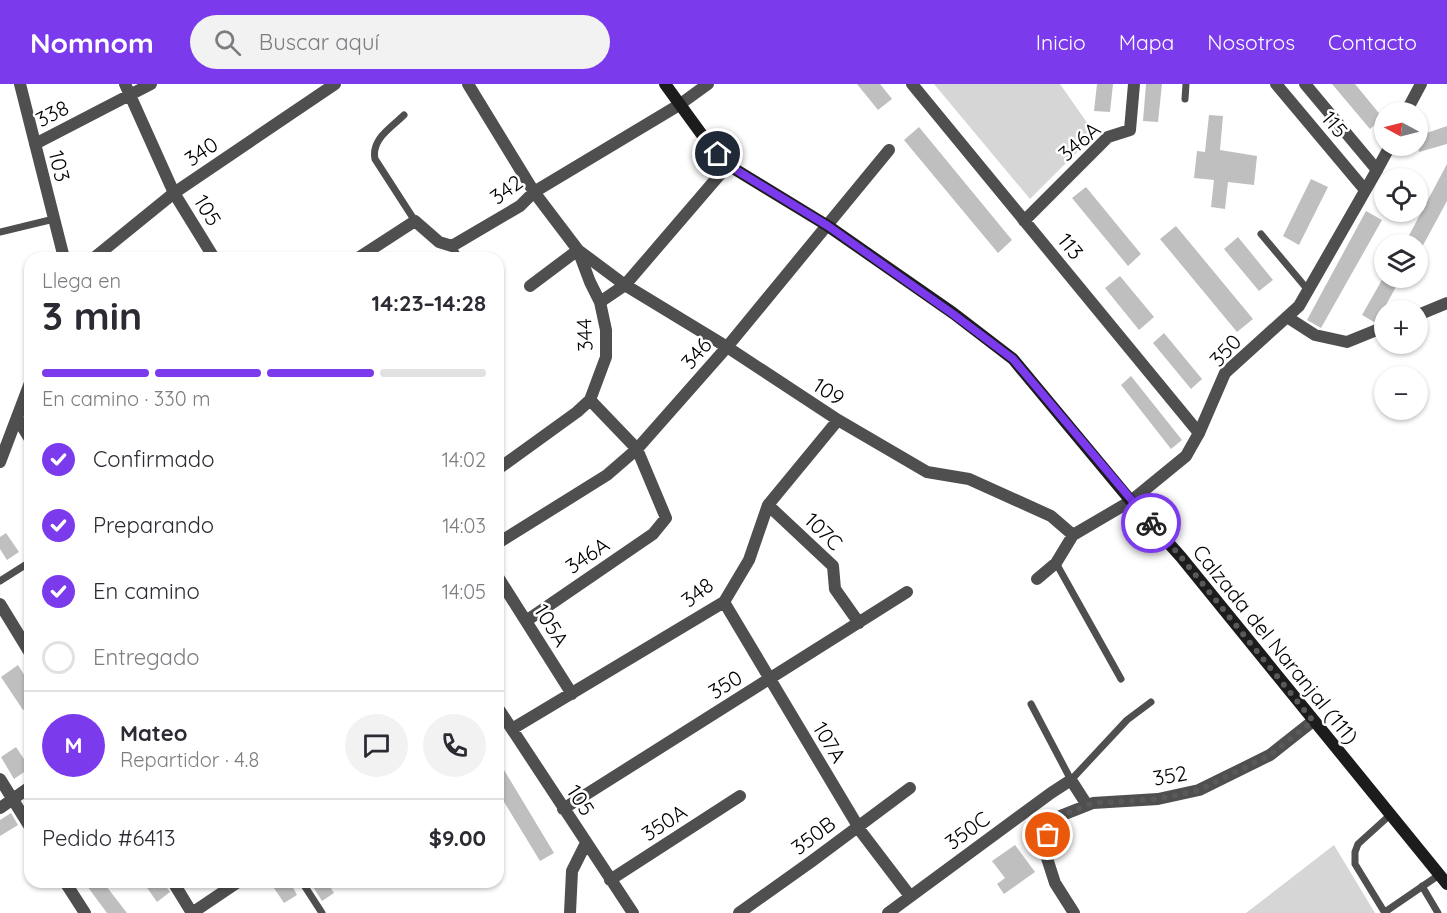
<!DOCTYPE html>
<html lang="es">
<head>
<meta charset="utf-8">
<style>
	body { margin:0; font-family:Quicksand,sans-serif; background:#f2f2f3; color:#2b2b33; height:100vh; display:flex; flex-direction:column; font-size:22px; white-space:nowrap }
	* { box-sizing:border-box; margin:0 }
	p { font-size:20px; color:#7c7c81 }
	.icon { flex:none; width:33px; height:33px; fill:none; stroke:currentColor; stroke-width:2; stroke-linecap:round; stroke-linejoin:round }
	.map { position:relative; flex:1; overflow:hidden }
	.panel { position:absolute; left:24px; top:168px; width:480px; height:636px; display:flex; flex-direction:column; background:#fff; border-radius:18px; box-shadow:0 2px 4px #0004 }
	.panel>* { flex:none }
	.needle { width:39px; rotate:277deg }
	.fabs { position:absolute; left:1374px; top:18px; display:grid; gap:12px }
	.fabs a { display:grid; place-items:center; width:54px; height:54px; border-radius:50%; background:#fff; box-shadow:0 2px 4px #0004; font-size:30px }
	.pin { position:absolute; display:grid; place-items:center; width:51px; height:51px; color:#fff; margin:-26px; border:3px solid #fff; border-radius:50%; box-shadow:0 2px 6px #0007 }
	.courier { position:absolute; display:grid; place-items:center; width:60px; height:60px; margin:-30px; border:4px solid #7c3aed; border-radius:50%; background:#fff; color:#222; box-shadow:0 2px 8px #0007 }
	.headline em { font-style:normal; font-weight:700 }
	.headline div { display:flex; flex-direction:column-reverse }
	.headline { display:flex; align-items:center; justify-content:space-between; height:102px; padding:0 18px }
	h1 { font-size:39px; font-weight:700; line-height:45px }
	.bar { display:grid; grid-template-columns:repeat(4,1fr); gap:9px 6px; align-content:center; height:72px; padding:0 18px }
	.bar i { height:8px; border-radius:4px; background:#e1e1e2 }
	.bar .selected { background:#7c3aed }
	.bar p { grid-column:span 4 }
	.line { display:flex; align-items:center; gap:15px; padding:0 18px; border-top:2px solid #e1e1e2 }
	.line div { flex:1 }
	.round { display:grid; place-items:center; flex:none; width:63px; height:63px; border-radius:32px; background:#f2f2f3 }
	ol { padding:0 18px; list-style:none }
	li { display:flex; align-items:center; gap:18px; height:66px }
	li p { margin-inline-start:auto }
	li .icon { padding:6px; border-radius:50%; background:#7c3aed; color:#fff; stroke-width:4 }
	li:last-child { color:#7c7c81 }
	li i { width:33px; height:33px; border:3px solid #e1e1e2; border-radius:50% }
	header { display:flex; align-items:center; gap:36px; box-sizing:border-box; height:84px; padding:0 30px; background:#7c3aed; color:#fff }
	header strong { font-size:28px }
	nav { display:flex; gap:33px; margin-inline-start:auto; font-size:21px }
	.search { width:420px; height:54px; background:#f2f2f3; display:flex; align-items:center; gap:15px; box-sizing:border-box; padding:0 21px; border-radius:33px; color:#7c7c81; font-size:22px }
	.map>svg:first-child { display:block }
	.green { fill:#d6d6d6 }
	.building { fill:#bfbfbf }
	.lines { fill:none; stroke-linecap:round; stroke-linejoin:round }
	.service { stroke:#4f4f4f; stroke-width:7 }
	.minor { stroke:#4f4f4f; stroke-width:12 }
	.tertiary { stroke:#4f4f4f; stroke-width:12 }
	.secondary { stroke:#1c1c1c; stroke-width:12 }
	.done { stroke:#595959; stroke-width:6; stroke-dasharray:0 10.8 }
	.route { stroke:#7c3aed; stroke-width:8 }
	.labels { text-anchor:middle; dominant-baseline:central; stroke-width:5; stroke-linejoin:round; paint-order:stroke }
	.street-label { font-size:21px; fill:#000; stroke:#fff }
</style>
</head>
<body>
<header>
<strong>Nomnom</strong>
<div class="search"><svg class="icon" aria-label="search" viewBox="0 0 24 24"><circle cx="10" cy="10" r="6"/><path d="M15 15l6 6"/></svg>Buscar aquí</div>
<nav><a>Inicio</a><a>Mapa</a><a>Nosotros</a><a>Contacto</a></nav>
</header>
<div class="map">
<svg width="1447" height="829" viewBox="0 0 1447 829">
	<rect width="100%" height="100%" fill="#fff"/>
	<!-- green -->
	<path class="green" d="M 934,0 L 1060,0 L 1095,50 L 1030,115 Z
		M 1334,761 L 1375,829 L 1246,829 Z"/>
	<!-- building -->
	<path class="building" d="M 857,0 L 880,0 L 892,15 L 878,26 Z
		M 1097,0 L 1113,0 L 1110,28 L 1094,27 Z
		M 1146,0 L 1162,0 L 1158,38 L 1143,37 Z
		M 1332,0 L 1355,0 L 1383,34 L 1370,45 Z
		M 1209,31 L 1223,32 L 1220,66 L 1257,72 L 1254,101 L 1228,98 L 1225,125 L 1211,123 L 1214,96 L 1194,94 L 1197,67 L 1205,68 Z
		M 1447,42 L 1447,60 L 1419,68 L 1418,52 Z
		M 919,43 L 1012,156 L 998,169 L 904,56 Z
		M 1447,80 L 1447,117 L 1421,165 L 1418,163 L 1418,160 L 1412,160 L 1406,157 Z
		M 1311,95 L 1328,103 L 1299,161 L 1283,152 Z
		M 1086,103 L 1141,170 L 1128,182 L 1072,114 Z
		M 1366,127 L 1382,136 L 1321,244 L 1307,236 Z
		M 1176,142 L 1253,235 L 1237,248 L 1160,155 Z
		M 1238,153 L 1273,196 L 1259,207 L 1224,165 Z
		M 1120,192 L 1154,233 L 1139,246 L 1105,204 Z
		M 1383,194 L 1401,194 L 1377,237 L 1374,238 L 1362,231 Z
		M 1164,249 L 1202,295 L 1191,305 L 1153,259 Z
		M 1131,292 L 1182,356 L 1171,365 L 1121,301 Z
		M 6,449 L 19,468 L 7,476 L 0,465 L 0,453 Z
		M 18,581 L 30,600 L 30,622 L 23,626 L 1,593 Z
		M 16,663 L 30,684 L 14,695 L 1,673 Z
		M 498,676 L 554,769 L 540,777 L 498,708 Z
		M 11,729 L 18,741 L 0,752 L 0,736 Z
		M 1015,761 L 1035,788 L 1004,810 L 997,800 L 1005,794 L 992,777 Z
		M 84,798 L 103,798 L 127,829 L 107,829 Z
		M 143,798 L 163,798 L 170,808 L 157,818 Z
		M 270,798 L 290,798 L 297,811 L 284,819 Z
		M 310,798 L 327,798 L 334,809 L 322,817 Z"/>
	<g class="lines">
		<!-- service -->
		<path class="service" d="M 1185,15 L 1186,0
			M 404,31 C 391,44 371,55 375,75 L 415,137
			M 0,148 L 54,135
			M 1261,150 L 1308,206
			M 452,162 L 459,174
			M 1056,479 L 1121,595
			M 0,497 L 30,478
			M 1031,620 L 1071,696 L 1127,636 L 1151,618
			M 302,798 L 322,829
			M 1422,802 L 1438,829
			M 1385,828 L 1439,791
			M 1385,829 L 1355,780 L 1355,768 L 1358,760 L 1390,731"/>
		<!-- minor -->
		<path class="minor" d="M 20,0 L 64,174
			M 125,0 L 174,109 L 214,174
			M 468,0 L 534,108 L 578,166 L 590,198 L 600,218
			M 912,0 L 1199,349
			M 1406,28 L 1421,0
			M 35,60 L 151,0
			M 1377,86 L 1390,62
			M 1024,137 L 1108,53 L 1130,46 L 1134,0
			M 358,174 L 415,137 L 439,158 L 452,162 L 520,122 L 534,108 L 679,21 L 708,0
			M 530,202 L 578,166 L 625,201 L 727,263 L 838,336 L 927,388 L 969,395 L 1051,432 L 1073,451
			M 1418,231 L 1447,219
			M 1287,233 L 1315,251 L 1347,258 L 1384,243
			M 17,334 L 30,355
			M 498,385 L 577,328 L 590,316 L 606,273 L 606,246 L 600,218 L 625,201 L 728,81
			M 768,421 L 833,482 L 835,505 L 859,539
			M 498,459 L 607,391 L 637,365 L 727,263 L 889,66
			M 498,493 L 572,610
			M 1037,495 L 1056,479 L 1073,451 L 1131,417
			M 724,518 L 862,749 L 910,812
			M 0,520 L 30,569
			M 526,537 L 653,450 L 666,434 L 637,365 L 590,316
			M 498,624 L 633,829
			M 512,645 L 724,518 L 749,476 L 768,421 L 838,336
			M 0,695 L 30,743
			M 0,724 L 30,703
			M 563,725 L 907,508
			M 610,796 L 740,712
			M 65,798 L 85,829
			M 173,798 L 192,829
			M 192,829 L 238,798
			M 570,829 L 572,787 L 586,759
			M 739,829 L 812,777 L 910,704
			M 888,829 L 1051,709 L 1071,696 L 1087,721
			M 1074,829 L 1055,799 L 1046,771 L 1048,751 L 1060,732 L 1093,719 L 1158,715 L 1199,706 L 1270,671 L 1313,637"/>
		<!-- tertiary -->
		<path class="tertiary" d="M 1276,0 L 1365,106
			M 94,174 L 174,109 L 335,0
			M 0,378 L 30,299
			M 1131,417 L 1186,372 L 1199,349 L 1225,289 L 1299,222 L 1377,86 L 1305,0"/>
		<!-- secondary -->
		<path class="secondary" d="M 665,0 L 708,59 L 728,81 L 828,142 L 953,229 L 1013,275 L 1131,417 L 1181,473 L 1447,800"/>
	</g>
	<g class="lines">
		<!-- done -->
		<path class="done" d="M 1048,751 L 1060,732 L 1093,719 L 1158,715 L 1199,706 L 1270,671 L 1313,637 L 1181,473 L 1151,439"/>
		<!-- route -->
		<path class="route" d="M 718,70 L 728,81 L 828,142 L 953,230 L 1013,275 L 1151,439"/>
	</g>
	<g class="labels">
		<!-- street labels -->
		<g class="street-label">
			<text transform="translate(52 29) rotate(-27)">338</text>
			<text transform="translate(1335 40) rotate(50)">115</text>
			<text transform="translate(1079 57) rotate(-41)">346A</text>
			<text transform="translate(201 67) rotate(-34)">340</text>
			<text transform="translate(60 82) rotate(76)">103</text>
			<text transform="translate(506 105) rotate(-36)">342</text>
			<text transform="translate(208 126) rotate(59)">105</text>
			<text transform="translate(1071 162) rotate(51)">113</text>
			<text transform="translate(584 251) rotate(-93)">344</text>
			<text transform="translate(1225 266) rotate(-47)">350</text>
			<text transform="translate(696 269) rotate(-49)">346</text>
			<text transform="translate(829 307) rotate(33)">109</text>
			<text transform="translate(824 447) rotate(44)">107C</text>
			<text transform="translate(587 471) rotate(-34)">346A</text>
			<text transform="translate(697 508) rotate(-38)">348</text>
			<text transform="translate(552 541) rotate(58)">105A</text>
			<text transform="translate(1276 560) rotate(51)">Calzada del Naranjal (111)</text>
			<text transform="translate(725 600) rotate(-32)">350</text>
			<text transform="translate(830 658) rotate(59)">107A</text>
			<text transform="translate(1170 691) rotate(-10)">352</text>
			<text transform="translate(581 716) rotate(57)">105</text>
			<text transform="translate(664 738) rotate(-33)">350A</text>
			<text transform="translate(967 746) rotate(-36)">350C</text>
			<text transform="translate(813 751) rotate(-37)">350B</text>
		</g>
	</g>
</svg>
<div class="fabs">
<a><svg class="needle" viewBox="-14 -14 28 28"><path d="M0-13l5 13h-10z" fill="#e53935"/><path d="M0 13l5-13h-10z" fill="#7c7c81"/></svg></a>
<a><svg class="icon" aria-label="locate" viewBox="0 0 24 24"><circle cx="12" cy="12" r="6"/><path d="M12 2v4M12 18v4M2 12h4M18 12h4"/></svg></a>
<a><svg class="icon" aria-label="layers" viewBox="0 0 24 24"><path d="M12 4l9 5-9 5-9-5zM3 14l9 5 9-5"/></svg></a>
<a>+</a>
<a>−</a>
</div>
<div class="pin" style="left:1048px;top:751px;background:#ea580c"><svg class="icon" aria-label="bag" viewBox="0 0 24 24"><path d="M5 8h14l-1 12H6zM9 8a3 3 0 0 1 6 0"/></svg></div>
<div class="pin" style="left:718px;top:70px;background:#1f2937"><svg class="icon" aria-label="home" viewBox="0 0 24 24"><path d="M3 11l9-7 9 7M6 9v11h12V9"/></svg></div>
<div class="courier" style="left:1151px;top:439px"><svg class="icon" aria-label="bike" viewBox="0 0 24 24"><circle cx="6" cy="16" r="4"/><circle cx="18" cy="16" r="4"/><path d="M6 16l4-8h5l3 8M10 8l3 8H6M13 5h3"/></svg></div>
<section class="panel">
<div class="headline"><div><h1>3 min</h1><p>Llega en</p></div><em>14:23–14:28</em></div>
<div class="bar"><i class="selected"></i><i class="selected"></i><i class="selected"></i><i></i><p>En camino · 330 m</p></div>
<ol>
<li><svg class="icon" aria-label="check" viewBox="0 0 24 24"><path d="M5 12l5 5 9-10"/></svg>Confirmado<p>14:02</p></li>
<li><svg class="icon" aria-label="check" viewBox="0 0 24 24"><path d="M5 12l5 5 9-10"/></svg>Preparando<p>14:03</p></li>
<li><svg class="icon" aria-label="check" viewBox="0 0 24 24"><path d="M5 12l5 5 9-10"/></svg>En camino<p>14:05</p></li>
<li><i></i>Entregado</li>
</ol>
<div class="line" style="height:108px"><b class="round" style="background:#7c3aed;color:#fff">M</b><div><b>Mateo</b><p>Repartidor · 4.8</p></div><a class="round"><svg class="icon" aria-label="chat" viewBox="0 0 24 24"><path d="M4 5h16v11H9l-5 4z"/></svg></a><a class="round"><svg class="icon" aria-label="phone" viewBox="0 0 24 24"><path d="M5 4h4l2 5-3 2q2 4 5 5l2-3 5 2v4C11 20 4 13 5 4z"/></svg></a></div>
<div class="line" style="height:78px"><div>Pedido #6413</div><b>$9.00</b></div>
</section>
</div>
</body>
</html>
